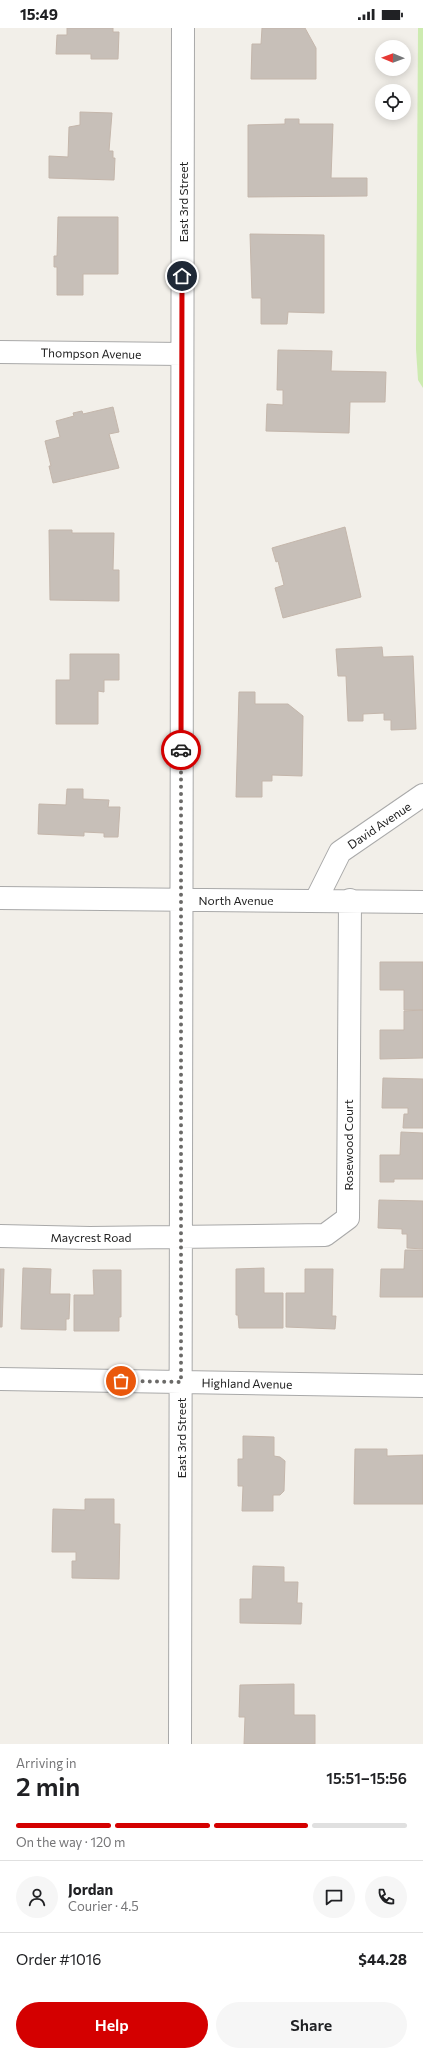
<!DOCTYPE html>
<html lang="en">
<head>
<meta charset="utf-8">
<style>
	body { margin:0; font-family:Commissioner,sans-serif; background:#f6f6f6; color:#202124; height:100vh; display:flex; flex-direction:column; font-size:15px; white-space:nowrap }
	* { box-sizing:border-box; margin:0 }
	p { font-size:13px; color:#757577 }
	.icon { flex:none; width:22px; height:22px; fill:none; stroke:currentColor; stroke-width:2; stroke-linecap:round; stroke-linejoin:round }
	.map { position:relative; height:1716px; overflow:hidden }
	.details { display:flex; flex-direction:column; background:#fff; flex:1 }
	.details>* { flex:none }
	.needle { width:26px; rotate:271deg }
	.buttons { position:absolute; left:375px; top:12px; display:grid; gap:8px }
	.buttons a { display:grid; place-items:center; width:36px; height:36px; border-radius:50%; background:#fff; box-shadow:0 2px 10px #0003; font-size:20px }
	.pin { position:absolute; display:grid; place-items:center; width:34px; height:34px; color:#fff; margin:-17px; border:2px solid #fff; border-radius:50%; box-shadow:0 1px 4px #0007 }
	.courier { position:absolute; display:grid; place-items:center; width:40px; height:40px; margin:-20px; border:3px solid #d40000; border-radius:50%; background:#fff; color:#222; box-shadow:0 1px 5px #0007 }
	.overview em { font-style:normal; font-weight:600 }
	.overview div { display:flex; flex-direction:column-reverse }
	.overview { display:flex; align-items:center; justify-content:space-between; height:68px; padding:0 16px }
	h1 { font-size:26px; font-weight:600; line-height:30px }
	.bar { display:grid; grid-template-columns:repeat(4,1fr); gap:6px 4px; align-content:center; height:48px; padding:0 16px }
	.bar i { height:5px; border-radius:3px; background:#e0e0e0 }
	.bar .selected { background:#d40000 }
	.bar p { grid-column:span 4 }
	.line { display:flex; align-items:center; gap:10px; padding:0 16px; border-top:1px solid #e0e0e0 }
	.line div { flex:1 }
	.round { display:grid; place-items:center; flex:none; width:42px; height:42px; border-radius:21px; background:#f6f6f6 }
	.action { display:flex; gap:8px; margin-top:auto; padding:8px 16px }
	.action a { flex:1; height:46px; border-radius:24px; background:#d40000; color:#fff; font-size:16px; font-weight:600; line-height:46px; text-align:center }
	.action a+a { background:#f6f6f6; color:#202124 }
	.status { display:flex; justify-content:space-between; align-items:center; height:28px; padding:0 20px; background:#fff; direction:ltr }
	.status svg { height:11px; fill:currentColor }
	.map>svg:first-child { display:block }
	.grass { fill:#cdebb0 }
	.building { fill:#c7bfb8; stroke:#c4b6ab }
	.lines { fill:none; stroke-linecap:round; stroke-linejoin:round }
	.minor-casing { stroke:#a9a9a9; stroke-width:24 }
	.minor { stroke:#fff; stroke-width:22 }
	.done { stroke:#6b6a68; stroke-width:4; stroke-dasharray:0 7.2 }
	.route { stroke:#d40000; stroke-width:5 }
	.labels { text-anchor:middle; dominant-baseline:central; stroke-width:4; stroke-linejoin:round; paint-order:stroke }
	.street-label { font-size:12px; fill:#222; stroke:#fff }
</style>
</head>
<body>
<div class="status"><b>15:49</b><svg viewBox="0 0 49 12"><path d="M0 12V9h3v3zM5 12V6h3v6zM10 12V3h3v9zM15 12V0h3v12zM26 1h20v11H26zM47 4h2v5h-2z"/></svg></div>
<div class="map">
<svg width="423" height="1716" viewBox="0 0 423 1716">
	<rect width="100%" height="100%" fill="#f2efe9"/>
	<!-- grass -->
	<path class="grass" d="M 418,0 L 423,0 L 423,360 L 418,352 L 416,321 Z"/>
	<!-- building -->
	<path class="building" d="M 67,0 L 113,0 L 113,4 L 119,4 L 118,31 L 91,31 L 91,26 L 56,26 L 57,7 L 67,7 Z
		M 262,0 L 305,0 L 316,20 L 316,51 L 251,51 L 252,16 L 261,16 Z
		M 80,84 L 112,85 L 109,123 L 113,123 L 113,130 L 115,130 L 114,152 L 49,150 L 49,128 L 68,129 L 69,99 L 80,97 Z
		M 285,91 L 299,91 L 299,96 L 333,96 L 331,150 L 367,150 L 367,168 L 248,169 L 248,97 L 285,96 Z
		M 58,189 L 118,189 L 118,246 L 83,246 L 83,267 L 57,267 L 57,239 L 54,239 L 54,228 L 57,228 Z
		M 250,206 L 324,207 L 324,285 L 288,284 L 287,296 L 261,296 L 261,270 L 252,270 Z
		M 278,322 L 332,323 L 331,343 L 386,344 L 385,374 L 350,374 L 349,405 L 266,403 L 267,376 L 283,377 L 283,362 L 277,362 Z
		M 113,379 L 119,404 L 109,406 L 119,440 L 53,455 L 49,438 L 51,438 L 45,413 L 60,409 L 56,393 L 74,388 L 73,385 L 82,383 L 83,386 Z
		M 345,499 L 361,569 L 283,590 L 275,560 L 284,557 L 278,533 L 276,534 L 272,520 Z
		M 49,502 L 72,502 L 72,505 L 114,505 L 113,542 L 119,542 L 119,573 L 50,572 Z
		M 382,619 L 383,629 L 413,628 L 416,701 L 391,702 L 391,692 L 384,692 L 384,685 L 363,686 L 363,693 L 348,693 L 346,648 L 338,648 L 336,621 Z
		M 70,626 L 119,626 L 119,652 L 104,652 L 104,664 L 98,663 L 98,696 L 56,696 L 56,652 L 70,652 Z
		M 239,664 L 255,664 L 255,676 L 288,676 L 303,688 L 302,748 L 272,747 L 272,753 L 262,753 L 262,769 L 236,769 Z
		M 67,761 L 83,761 L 83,771 L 109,772 L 108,779 L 120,779 L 118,809 L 104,809 L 104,805 L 84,804 L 84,808 L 38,806 L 39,776 L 66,777 Z
		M 380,934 L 423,934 L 423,982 L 404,982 L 404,962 L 380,962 Z
		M 423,982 L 423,1030 L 380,1031 L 380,1002 L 404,1002 L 404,983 Z
		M 383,1050 L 423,1051 L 423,1100 L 403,1100 L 404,1086 L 408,1086 L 408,1080 L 382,1080 Z
		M 401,1104 L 423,1105 L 423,1151 L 394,1151 L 394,1154 L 380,1154 L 380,1127 L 400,1127 Z
		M 379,1172 L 423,1173 L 423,1221 L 407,1220 L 407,1206 L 402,1206 L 402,1201 L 378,1200 Z
		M 405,1222 L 423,1222 L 423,1269 L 380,1269 L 381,1241 L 404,1241 Z
		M 23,1240 L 51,1241 L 50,1266 L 70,1266 L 69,1291 L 66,1291 L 66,1302 L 21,1301 Z
		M 264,1240 L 264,1265 L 283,1265 L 283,1300 L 239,1300 L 238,1287 L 236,1287 L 236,1241 Z
		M 0,1241 L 4,1241 L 2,1299 L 0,1299 Z
		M 305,1241 L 333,1241 L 332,1288 L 336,1288 L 335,1301 L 286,1299 L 286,1265 L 305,1265 Z
		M 93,1242 L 121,1242 L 121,1289 L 119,1289 L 119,1303 L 74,1303 L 74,1267 L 94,1267 Z
		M 243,1408 L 274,1409 L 274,1428 L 280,1429 L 285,1433 L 284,1463 L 280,1467 L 273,1467 L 273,1483 L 242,1483 L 243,1458 L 238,1458 L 238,1431 L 243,1431 Z
		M 355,1421 L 387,1421 L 387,1428 L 423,1427 L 423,1476 L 354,1476 Z
		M 85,1471 L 114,1471 L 114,1496 L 120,1496 L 119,1551 L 72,1550 L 72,1533 L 76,1533 L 76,1524 L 52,1524 L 53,1481 L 85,1482 Z
		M 253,1538 L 284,1539 L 284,1554 L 298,1554 L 297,1575 L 302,1575 L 301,1596 L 240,1595 L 240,1571 L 252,1571 Z
		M 294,1656 L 294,1687 L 315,1687 L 315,1716 L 244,1716 L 245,1689 L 239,1689 L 240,1657 Z"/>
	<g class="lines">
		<!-- minor casing -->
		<g class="minor-casing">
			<path id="minor" d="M 0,324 L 182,326
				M 0,870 L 423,874
				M 316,872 L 340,824 L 423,767
				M 0,1208 L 90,1210 L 325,1207 L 348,1190 L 350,872
				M 0,1351 L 423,1358
				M 180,1716 L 183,0"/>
		</g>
		<!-- minor -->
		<use href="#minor" class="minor"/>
	</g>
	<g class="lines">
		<!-- done -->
		<path class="done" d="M 121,1353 L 181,1354 L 181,722"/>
		<!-- route -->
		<path class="route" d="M 181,722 L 182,248"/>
	</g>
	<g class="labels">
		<!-- street labels -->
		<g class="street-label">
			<text transform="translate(183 174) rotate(-90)">East 3rd Street</text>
			<text transform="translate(91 325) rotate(1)">Thompson Avenue</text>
			<text transform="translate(379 797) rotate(-34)">David Avenue</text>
			<text x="236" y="872">North Avenue</text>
			<text transform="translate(348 1117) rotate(-90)">Rosewood Court</text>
			<text x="91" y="1209">Maycrest Road</text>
			<text transform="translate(247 1355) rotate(1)">Highland Avenue</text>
			<text transform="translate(181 1410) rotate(-90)">East 3rd Street</text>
		</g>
	</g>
</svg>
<div class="buttons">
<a><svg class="needle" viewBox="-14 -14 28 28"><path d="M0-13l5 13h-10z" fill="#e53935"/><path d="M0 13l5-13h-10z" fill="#757577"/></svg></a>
<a><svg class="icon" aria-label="locate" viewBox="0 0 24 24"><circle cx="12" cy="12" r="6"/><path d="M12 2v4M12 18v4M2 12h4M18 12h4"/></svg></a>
</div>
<div class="pin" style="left:121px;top:1353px;background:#ea580c"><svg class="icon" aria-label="bag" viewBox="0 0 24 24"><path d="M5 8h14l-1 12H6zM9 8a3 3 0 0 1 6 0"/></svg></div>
<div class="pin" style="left:182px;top:248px;background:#1f2937"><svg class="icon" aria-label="home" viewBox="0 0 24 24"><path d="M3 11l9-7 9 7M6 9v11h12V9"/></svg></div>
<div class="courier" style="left:181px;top:722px"><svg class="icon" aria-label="car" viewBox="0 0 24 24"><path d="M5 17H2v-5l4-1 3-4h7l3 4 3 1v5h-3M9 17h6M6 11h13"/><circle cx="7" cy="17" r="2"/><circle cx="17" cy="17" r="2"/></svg></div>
</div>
<section class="details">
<div class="overview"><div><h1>2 min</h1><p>Arriving in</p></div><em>15:51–15:56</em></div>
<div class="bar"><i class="selected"></i><i class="selected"></i><i class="selected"></i><i></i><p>On the way · 120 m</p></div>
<div class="line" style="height:72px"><a class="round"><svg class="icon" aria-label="person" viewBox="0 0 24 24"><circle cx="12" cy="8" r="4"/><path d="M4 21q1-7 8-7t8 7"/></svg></a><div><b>Jordan</b><p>Courier · 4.5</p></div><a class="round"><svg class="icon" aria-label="chat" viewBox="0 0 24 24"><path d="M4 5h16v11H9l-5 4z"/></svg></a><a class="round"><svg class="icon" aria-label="phone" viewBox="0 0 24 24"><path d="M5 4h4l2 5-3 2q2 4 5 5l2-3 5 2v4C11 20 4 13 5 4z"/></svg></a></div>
<div class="line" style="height:52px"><div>Order #1016</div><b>$44.28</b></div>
<div class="action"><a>Help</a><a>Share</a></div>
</section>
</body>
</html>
